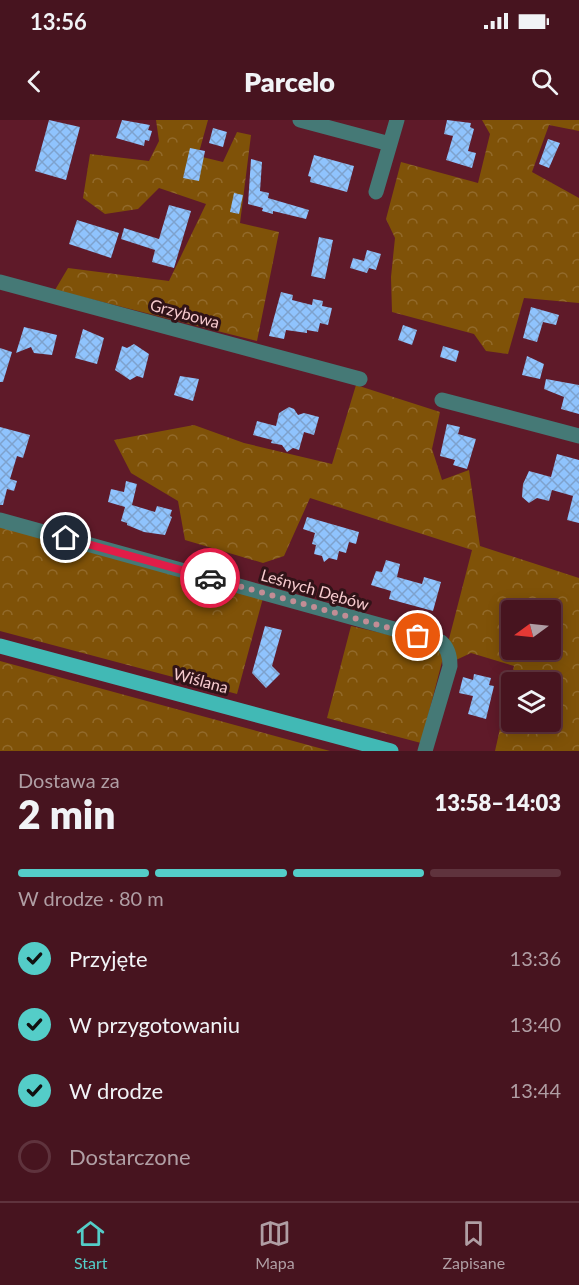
<!DOCTYPE html>
<html lang="pl">
<head>
<meta charset="utf-8">
<style>
	body { margin:0; font-family:Lato,sans-serif; background:#51212c; color:#f1f3f6; height:100vh; display:flex; flex-direction:column; font-size:22px; white-space:nowrap }
	* { box-sizing:border-box; margin:0 }
	p { font-size:20px; color:#b09ea4 }
	.icon { flex:none; width:33px; height:33px; fill:none; stroke:currentColor; stroke-width:2; stroke-linecap:round; stroke-linejoin:round }
	.map { position:relative; height:631px; overflow:hidden }
	.drawer { display:flex; flex-direction:column; background:#47141f; flex:1 }
	.drawer>* { flex:none }
	.needle { width:39px; rotate:255deg }
	.fabs { position:absolute; left:501px; top:480px; display:grid; gap:12px }
	.fabs a { display:grid; place-items:center; width:60px; height:60px; border-radius:6px; background:#47141f; box-shadow:0 3px 15px #0003,0 0 0 2px #5f333d; font-size:30px }
	.pin { position:absolute; display:grid; place-items:center; width:51px; height:51px; color:#fff; margin:-26px; border:3px solid #fff; border-radius:50%; box-shadow:0 2px 6px #0007 }
	.courier { position:absolute; display:grid; place-items:center; width:60px; height:60px; margin:-30px; border:4px solid #e11d48; border-radius:50%; background:#fff; color:#222; box-shadow:0 2px 8px #0007 }
	.overview em { font-style:normal; font-weight:800 }
	.overview div { display:flex; flex-direction:column-reverse }
	.overview { display:flex; align-items:center; justify-content:space-between; height:102px; padding:0 18px }
	h1 { font-size:39px; font-weight:800; line-height:45px }
	.bar { display:grid; grid-template-columns:repeat(4,1fr); gap:9px 6px; align-content:center; height:72px; padding:0 18px }
	.bar i { height:8px; border-radius:4px; background:#5f333d }
	.bar .active { background:#54cdc8 }
	.bar p { grid-column:span 4 }
	ol { padding:0 18px; list-style:none }
	li { display:flex; align-items:center; gap:18px; height:66px }
	li p { margin-inline-start:auto }
	li .icon { padding:6px; border-radius:50%; background:#54cdc8; color:#111; stroke-width:4 }
	li:last-child { color:#b09ea4 }
	li i { width:33px; height:33px; border:3px solid #5f333d; border-radius:50% }
	.status { display:flex; justify-content:space-between; align-items:center; height:42px; padding:0 30px; background:#47141f; direction:ltr }
	.status svg { height:16px; fill:currentColor }
	header { display:flex; justify-content:space-between; align-items:center; height:78px; padding:0 18px; background:#47141f; font-size:27px; font-weight:800 }
	.tab-bar { display:flex; justify-content:space-around; align-items:center; height:84px; border-top:2px solid #5f333d; background:#47141f; font-size:16px; color:#b09ea4 }
	.tab-bar a { display:grid; justify-items:center; gap:3px }
	.tab-bar .active { color:#54cdc8 }
	.map>svg:first-child { display:block }
	.forest { fill:url(#forest-crowns); fill-rule:evenodd }
	.building { fill:url(#building-cross-hatch) }
	.lines { fill:none; stroke-linecap:round; stroke-linejoin:round }
	.minor { stroke:#457976; stroke-width:15 }
	.major { stroke:#41b9b5; stroke-width:15 }
	.done { stroke:#c28d95; stroke-width:6; stroke-dasharray:0 10.8 }
	.route { stroke:#e11d48; stroke-width:8 }
	.labels { text-anchor:middle; dominant-baseline:central; stroke-width:6; stroke-linejoin:round; paint-order:stroke }
	.street-label { font-size:16px; fill:#f7cbcf; stroke:#311318 }
</style>
</head>
<body>
<div class="status"><b>13:56</b><svg viewBox="0 0 49 12"><path d="M0 12V9h3v3zM5 12V6h3v6zM10 12V3h3v9zM15 12V0h3v12zM26 1h20v11H26zM47 4h2v5h-2z"/></svg></div>
<header><svg class="icon" aria-label="back" viewBox="0 0 24 24"><path d="M15 5l-7 7 7 7"/></svg>Parcelo<svg class="icon" aria-label="search" viewBox="0 0 24 24"><circle cx="10" cy="10" r="6"/><path d="M15 15l6 6"/></svg></header>
<div class="map">
<svg width="579" height="631" viewBox="0 0 579 631">
	<defs>
		<pattern id="forest-crowns" width="20" height="18" patternUnits="userSpaceOnUse" patternTransform="scale(1.5)"><rect width="20" height="18" fill="#7f5208"/><path d="M2 6a3 3 0 1 1 6 0M12 15a3 3 0 1 1 6 0" fill="none" stroke="#926a2b"/></pattern>
		<pattern id="building-cross-hatch" width="8" height="8" patternUnits="userSpaceOnUse" patternTransform="scale(1.5)"><rect width="8" height="8" fill="#8fc3fd"/><path d="M0 0l8 8M0 8l8-8" fill="none" stroke="#7ea2cd"/></pattern>
	</defs>
	<rect width="100%" height="100%" fill="#5f1a29"/>
	<!-- forest -->
	<path class="forest" d="M 156,0 L 208,0 L 198,36 L 223,42 L 237,12 L 251,15 L 240,103 L 279,112 L 257,221 L 55,170 L 68,148 L 169,161 L 206,84 L 159,68 L 138,89 L 105,94 L 83,78 L 90,34 L 149,41 L 159,21 Z
		M 482,0 L 579,0 L 579,11 L 549,5 L 532,52 L 579,78 L 579,183 L 524,178 L 508,234 L 486,231 L 474,214 L 392,192 L 391,157 L 395,118 L 386,99 L 401,42 L 478,63 L 490,14 Z
		M 356,265 L 440,292 L 432,329 L 442,360 L 469,350 L 480,426 L 579,458 L 579,631 L 495,631 L 514,546 L 471,533 L 456,540 L 449,519 L 472,430 L 310,378 L 284,436 L 263,443 L 185,420 L 178,381 L 131,353 L 114,320 L 194,305 L 244,323 L 332,344 ZM 512,490 L 550,490 L 550,530 L 512,530 ZM 512,562 L 550,562 L 550,602 L 512,602 Z
		M 0,407 L 263,478 L 237,574 L 0,511 Z
		M 351,506 L 442,527 L 444,534 L 421,623 L 327,598 Z
		M 0,541 L 330,631 L 0,631 Z"/>
	<!-- building -->
	<path class="building" d="M 49,0 L 80,7 L 66,60 L 35,51 Z
		M 122,0 L 150,5 L 148,10 L 152,11 L 149,21 L 145,20 L 144,26 L 116,18 Z
		M 447,0 L 471,3 L 470,7 L 474,9 L 468,31 L 476,33 L 472,48 L 446,40 L 453,16 L 444,14 Z
		M 213,8 L 227,12 L 223,27 L 209,23 Z
		M 548,19 L 560,23 L 549,48 L 539,44 Z
		M 190,28 L 205,31 L 199,61 L 183,58 Z
		M 314,35 L 354,46 L 347,72 L 310,62 L 311,57 L 308,56 Z
		M 251,39 L 262,42 L 260,71 L 269,73 L 268,78 L 309,90 L 306,99 L 273,91 L 273,94 L 262,91 L 263,88 L 248,84 Z
		M 234,73 L 243,75 L 239,94 L 230,92 Z
		M 169,85 L 191,91 L 174,148 L 152,142 L 155,130 L 121,119 L 124,108 L 159,119 Z
		M 77,100 L 119,113 L 111,138 L 69,124 Z
		M 319,117 L 333,120 L 325,159 L 311,156 Z
		M 367,130 L 381,134 L 376,150 L 369,148 L 367,153 L 350,148 L 353,138 L 364,141 Z
		M 281,172 L 293,175 L 292,180 L 312,185 L 313,179 L 323,181 L 322,186 L 332,188 L 328,205 L 320,203 L 318,212 L 307,210 L 307,213 L 286,210 L 284,219 L 269,216 Z
		M 531,187 L 559,195 L 556,205 L 543,202 L 537,222 L 523,218 Z
		M 403,205 L 417,210 L 412,225 L 398,220 Z
		M 24,207 L 57,215 L 52,235 L 34,233 L 31,227 L 16,233 Z
		M 83,209 L 104,218 L 97,244 L 75,238 Z
		M 134,224 L 149,234 L 143,258 L 137,256 L 130,260 L 115,250 L 122,226 L 127,228 Z
		M 443,226 L 459,231 L 456,242 L 440,237 Z
		M 0,228 L 12,232 L 3,262 L 0,262 Z
		M 527,236 L 544,244 L 540,259 L 522,255 Z
		M 180,256 L 199,259 L 193,281 L 174,275 Z
		M 546,259 L 579,265 L 579,294 L 561,289 L 564,277 L 544,269 Z
		M 289,287 L 294,289 L 298,295 L 304,293 L 319,297 L 314,315 L 304,312 L 299,330 L 293,328 L 287,332 L 282,325 L 271,323 L 272,320 L 253,315 L 257,301 L 276,306 L 279,293 Z
		M 447,304 L 460,307 L 458,314 L 476,319 L 467,349 L 453,345 L 455,340 L 440,336 Z
		M 0,307 L 30,315 L 23,338 L 17,336 L 10,359 L 17,361 L 14,371 L 7,369 L 3,385 L 0,385 Z
		M 557,334 L 579,340 L 579,403 L 567,400 L 573,376 L 552,370 L 549,381 L 537,378 L 529,383 L 522,377 L 523,364 L 529,351 L 551,357 Z
		M 126,361 L 137,364 L 132,385 L 155,392 L 157,386 L 172,390 L 170,396 L 172,397 L 165,415 L 144,412 L 127,405 L 127,403 L 121,401 L 125,387 L 108,382 L 111,369 L 124,372 Z
		M 307,397 L 359,412 L 356,424 L 349,422 L 346,433 L 339,431 L 337,440 L 329,438 L 324,442 L 322,436 L 314,434 L 316,425 L 312,424 L 315,413 L 303,409 Z
		M 386,440 L 400,444 L 397,457 L 422,464 L 424,457 L 441,462 L 433,491 L 389,479 L 391,471 L 371,465 L 376,451 L 382,452 Z
		M 265,506 L 282,510 L 272,546 L 280,554 L 266,568 L 252,553 Z
		M 474,554 L 491,558 L 489,565 L 494,566 L 486,599 L 468,594 L 473,576 L 459,573 L 463,557 L 473,560 Z"/>
	<g class="lines">
		<!-- minor -->
		<path class="minor" d="M 300,0 L 390,24
			M 376,72 L 397,0
			M 0,162 L 360,259
			M 442,280 L 579,316
			M 0,400 L 441,522 C 448,528 450,536 450,546 L 425,631"/>
		<!-- major -->
		<path class="major" d="M 0,526 L 391,631"/>
	</g>
	<g class="lines">
		<!-- done -->
		<path class="done" d="M 210,458 L 418,516"/>
		<!-- route -->
		<path class="route" d="M 66,418 L 210,458"/>
	</g>
	<g class="labels">
		<!-- street labels -->
		<g class="street-label">
			<text transform="translate(185 193) rotate(15)">Grzybowa</text>
			<text transform="translate(315 469) rotate(16)">Leśnych Dębów</text>
			<text transform="translate(201 560) rotate(15)">Wiślana</text>
		</g>
	</g>
</svg>
<div class="fabs">
<a><svg class="needle" viewBox="-14 -14 28 28"><path d="M0-13l5 13h-10z" fill="#e53935"/><path d="M0 13l5-13h-10z" fill="#b09ea4"/></svg></a>
<a><svg class="icon" aria-label="layers" viewBox="0 0 24 24"><path d="M12 4l9 5-9 5-9-5zM3 14l9 5 9-5"/></svg></a>
</div>
<div class="pin" style="left:418px;top:516px;background:#ea580c"><svg class="icon" aria-label="bag" viewBox="0 0 24 24"><path d="M5 8h14l-1 12H6zM9 8a3 3 0 0 1 6 0"/></svg></div>
<div class="pin" style="left:66px;top:418px;background:#1f2937"><svg class="icon" aria-label="home" viewBox="0 0 24 24"><path d="M3 11l9-7 9 7M6 9v11h12V9"/></svg></div>
<div class="courier" style="left:210px;top:458px"><svg class="icon" aria-label="car" viewBox="0 0 24 24"><path d="M5 17H2v-5l4-1 3-4h7l3 4 3 1v5h-3M9 17h6M6 11h13"/><circle cx="7" cy="17" r="2"/><circle cx="17" cy="17" r="2"/></svg></div>
</div>
<section class="drawer">
<div class="overview"><div><h1>2 min</h1><p>Dostawa za</p></div><em>13:58–14:03</em></div>
<div class="bar"><i class="active"></i><i class="active"></i><i class="active"></i><i></i><p>W drodze · 80 m</p></div>
<ol>
<li><svg class="icon" aria-label="check" viewBox="0 0 24 24"><path d="M5 12l5 5 9-10"/></svg>Przyjęte<p>13:36</p></li>
<li><svg class="icon" aria-label="check" viewBox="0 0 24 24"><path d="M5 12l5 5 9-10"/></svg>W przygotowaniu<p>13:40</p></li>
<li><svg class="icon" aria-label="check" viewBox="0 0 24 24"><path d="M5 12l5 5 9-10"/></svg>W drodze<p>13:44</p></li>
<li><i></i>Dostarczone</li>
</ol>
</section>
<nav class="tab-bar">
<a class="active"><svg class="icon" aria-label="home" viewBox="0 0 24 24"><path d="M3 11l9-7 9 7M6 9v11h12V9"/></svg>Start</a>
<a><svg class="icon" aria-label="map" viewBox="0 0 24 24"><path d="M3 6l6-2 6 2 6-2v14l-6 2-6-2-6 2zM9 4v14M15 6v14"/></svg>Mapa</a>
<a><svg class="icon" aria-label="saved" viewBox="0 0 24 24"><path d="M7 4h10v16l-5-4-5 4z"/></svg>Zapisane</a>
</nav>
</body>
</html>
